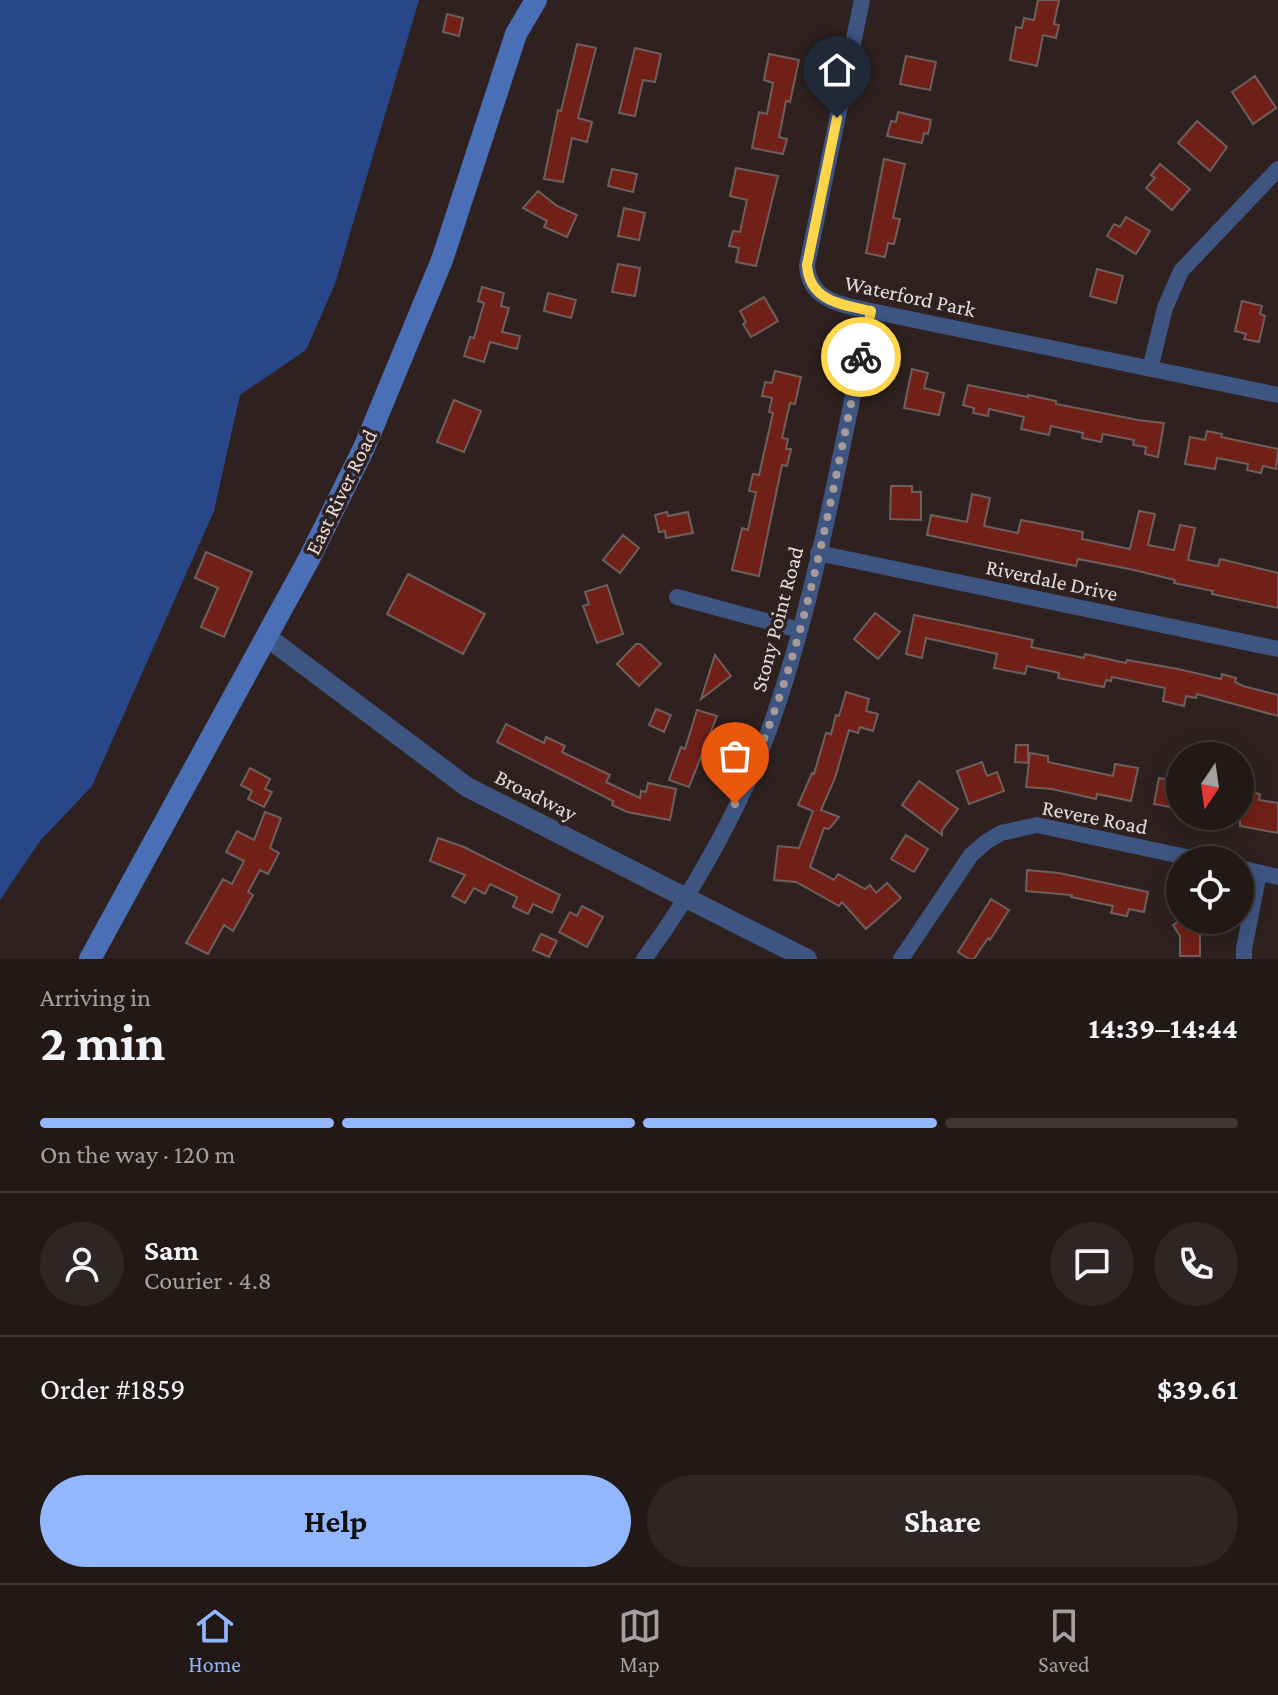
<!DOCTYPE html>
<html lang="en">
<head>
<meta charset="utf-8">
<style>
	body { margin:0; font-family:"Crimson Pro",serif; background:#2e2624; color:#f1f3f6; height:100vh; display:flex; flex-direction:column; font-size:30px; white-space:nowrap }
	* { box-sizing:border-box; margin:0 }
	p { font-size:26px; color:#a2a0a1 }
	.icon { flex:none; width:44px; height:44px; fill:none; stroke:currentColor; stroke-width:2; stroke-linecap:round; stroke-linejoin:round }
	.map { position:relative; height:959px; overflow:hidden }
	.side { display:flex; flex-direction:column; background:#221917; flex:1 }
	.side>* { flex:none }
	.needle { width:52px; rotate:193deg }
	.buttons { position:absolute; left:1166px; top:742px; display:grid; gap:16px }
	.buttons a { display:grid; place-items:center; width:88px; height:88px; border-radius:50%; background:#221917; box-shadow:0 4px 20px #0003,0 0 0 2px #3f3836; font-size:40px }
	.pin { position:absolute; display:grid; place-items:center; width:68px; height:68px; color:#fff; margin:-82px -34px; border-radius:50% 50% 50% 0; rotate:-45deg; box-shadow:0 0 8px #0007 }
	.pin .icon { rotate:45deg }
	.courier { position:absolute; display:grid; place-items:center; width:80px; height:80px; margin:-40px; border:6px solid #ffd54a; border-radius:50%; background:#fff; color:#222; box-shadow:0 2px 10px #0007 }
	.headline em { font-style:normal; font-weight:700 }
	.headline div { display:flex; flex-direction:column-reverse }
	.headline { display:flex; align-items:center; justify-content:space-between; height:136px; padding:0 40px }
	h1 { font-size:52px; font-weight:700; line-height:60px }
	.bar { display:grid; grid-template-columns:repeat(4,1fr); gap:12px 8px; align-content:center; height:96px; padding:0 40px }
	.bar i { height:10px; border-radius:6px; background:#3f3836 }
	.bar .on { background:#93b7fd }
	.bar p { grid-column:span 4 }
	.line { display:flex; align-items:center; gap:20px; padding:0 40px; border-top:2px solid #3f3836 }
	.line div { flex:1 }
	.round { display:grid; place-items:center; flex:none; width:84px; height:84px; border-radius:42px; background:#2e2624 }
	.action { display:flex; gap:16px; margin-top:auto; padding:16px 40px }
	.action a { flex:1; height:92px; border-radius:48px; background:#93b7fd; color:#111; font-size:32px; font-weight:700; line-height:92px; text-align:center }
	.action a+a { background:#2e2624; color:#f1f3f6 }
	.menu { display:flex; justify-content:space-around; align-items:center; height:112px; border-top:2px solid #3f3836; background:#221917; font-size:22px; color:#a2a0a1 }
	.menu a { display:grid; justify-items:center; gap:4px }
	.menu .on { color:#93b7fd }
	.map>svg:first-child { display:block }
	.water { fill:#284788 }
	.building { fill:#712018; stroke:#6e5f5d; stroke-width:2 }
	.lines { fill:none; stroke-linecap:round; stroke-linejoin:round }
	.minor { stroke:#3e5582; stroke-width:16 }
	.tertiary { stroke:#3e5582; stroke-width:20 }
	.secondary { stroke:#4b6fb7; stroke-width:22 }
	.done { stroke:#a69b99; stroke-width:8; stroke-dasharray:0 14.4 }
	.route { stroke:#ffd54a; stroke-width:10 }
	.labels { text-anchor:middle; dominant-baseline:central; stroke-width:7; stroke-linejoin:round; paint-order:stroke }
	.street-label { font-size:22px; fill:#e6dddb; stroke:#2e211f }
</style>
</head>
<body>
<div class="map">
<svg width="1278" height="959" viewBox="0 0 1278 959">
	<rect width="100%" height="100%" fill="#2e211f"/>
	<!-- water -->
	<path class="water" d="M 0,0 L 419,0 L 335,284 L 306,350 L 240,395 L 214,511 L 92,786 L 40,841 L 0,900 Z"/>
	<!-- building -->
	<path class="building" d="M 1038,0 L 1059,0 L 1054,24 L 1059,25 L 1056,38 L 1043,35 L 1037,66 L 1010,60 L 1016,27 L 1022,28 L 1024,18 L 1034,20 Z
		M 447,14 L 463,18 L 459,36 L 443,32 Z
		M 577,44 L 596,48 L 578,118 L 592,122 L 587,142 L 572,138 L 563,182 L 544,179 L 558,110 L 561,111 Z
		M 635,48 L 661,54 L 655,82 L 643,80 L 635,116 L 619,113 Z
		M 769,54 L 799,60 L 790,102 L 786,101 L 779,137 L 787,139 L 783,154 L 752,148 L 759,112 L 767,114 L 773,83 L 764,80 Z
		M 906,56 L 936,62 L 930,90 L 900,84 Z
		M 1255,76 L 1276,108 L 1253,124 L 1232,92 Z
		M 898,112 L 931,120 L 928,134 L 924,133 L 922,143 L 887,136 L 891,121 L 896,122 Z
		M 1197,121 L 1227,147 L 1210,171 L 1178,143 Z
		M 884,159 L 905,164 L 893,218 L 900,219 L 894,244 L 888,243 L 885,257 L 866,253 Z
		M 1160,164 L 1190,189 L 1172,210 L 1146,188 L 1155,178 L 1151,175 Z
		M 736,168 L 778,176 L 756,266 L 736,262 L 739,248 L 729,246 L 733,231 L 740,232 L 747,200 L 730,196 Z
		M 612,169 L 637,174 L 633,192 L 608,186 Z
		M 538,191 L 557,206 L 577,215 L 567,237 L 544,227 L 547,221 L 523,208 Z
		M 624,208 L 645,213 L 639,240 L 618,236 Z
		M 1126,217 L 1150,231 L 1136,254 L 1107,236 L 1114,224 L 1120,227 Z
		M 618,264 L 640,268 L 635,296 L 612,292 Z
		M 1097,269 L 1123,276 L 1116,303 L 1090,296 Z
		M 482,287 L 504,293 L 501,306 L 509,308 L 502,332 L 520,336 L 517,349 L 490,342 L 484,362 L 464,356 L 470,337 L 474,338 L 484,303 L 478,301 Z
		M 548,293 L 576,300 L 571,318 L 544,311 Z
		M 764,297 L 778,321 L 751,337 L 743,324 L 746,322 L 740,311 Z
		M 1242,301 L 1262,306 L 1260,314 L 1265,316 L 1259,342 L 1244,339 L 1246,334 L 1235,331 Z
		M 912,369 L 928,373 L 924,388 L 944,393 L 939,415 L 904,408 Z
		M 775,371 L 801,377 L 795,404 L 790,403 L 782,438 L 788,439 L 786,449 L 791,449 L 787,466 L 782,465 L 759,576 L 732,570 L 742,528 L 748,530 L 756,492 L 749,491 L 753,474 L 759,475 L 773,413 L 769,412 L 772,398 L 762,396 L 765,382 L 772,383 Z
		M 968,385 L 1028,397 L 1028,395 L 1056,401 L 1056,404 L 1138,420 L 1164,423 L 1158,457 L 1145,454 L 1146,447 L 1133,445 L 1134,440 L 1103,434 L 1101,442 L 1082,438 L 1083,433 L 1051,426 L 1049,435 L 1021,429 L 1024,417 L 989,409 L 988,416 L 973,413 L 974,408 L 963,405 Z
		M 454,400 L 481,411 L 464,452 L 437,442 Z
		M 1207,431 L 1222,434 L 1221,437 L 1278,449 L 1276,469 L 1263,466 L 1261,473 L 1247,470 L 1248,464 L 1217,458 L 1215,469 L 1185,464 L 1190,437 L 1205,440 Z
		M 891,486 L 912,486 L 912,492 L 921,492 L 921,520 L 890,519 Z
		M 972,494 L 990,498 L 984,526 L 1018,533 L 1021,520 L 1083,532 L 1082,539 L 1130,549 L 1139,511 L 1155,514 L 1148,545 L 1174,550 L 1180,525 L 1195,528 L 1188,560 L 1218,566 L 1220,559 L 1278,573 L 1278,608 L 1212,594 L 1213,591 L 1174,583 L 1175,580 L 1134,570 L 1078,559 L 1076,566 L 927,535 L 931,515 L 967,522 Z
		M 667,512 L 668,516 L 688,512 L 693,533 L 666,538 L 665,531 L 659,532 L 655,515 Z
		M 623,535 L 639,548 L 620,573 L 603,560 Z
		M 206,552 L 252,572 L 224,637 L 201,627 L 218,588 L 195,578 Z
		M 408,574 L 485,614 L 463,654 L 387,614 Z
		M 607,585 L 623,634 L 597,643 L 583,606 L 589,604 L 585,592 Z
		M 875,613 L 900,632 L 878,659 L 854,639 Z
		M 914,615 L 1033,640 L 1031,647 L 1084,658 L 1085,654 L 1126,663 L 1127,660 L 1178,669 L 1221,679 L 1222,674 L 1236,678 L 1235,682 L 1243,686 L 1278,695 L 1278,716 L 1197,694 L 1196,698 L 1186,696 L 1184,706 L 1163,701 L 1165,688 L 1112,677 L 1111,681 L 1106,680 L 1104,687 L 1058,678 L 1059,673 L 1027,666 L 1025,674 L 994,668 L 997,654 L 926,638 L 922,658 L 906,654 Z
		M 636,644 L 640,644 L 661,664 L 639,686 L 617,664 Z
		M 715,655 L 731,676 L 701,699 Z
		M 846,692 L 869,699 L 866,711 L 878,714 L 873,731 L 860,727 L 858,733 L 849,730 L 835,778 L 821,810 L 839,817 L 829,829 L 824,828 L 810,867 L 834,880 L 838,874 L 865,889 L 870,885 L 876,893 L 887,883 L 901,898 L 866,929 L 842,902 L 839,906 L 796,882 L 774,880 L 778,846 L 799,848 L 813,811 L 798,805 L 812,773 L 814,774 L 826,733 L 831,734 L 836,715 L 839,716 Z
		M 656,709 L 671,715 L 664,732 L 649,725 Z
		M 697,710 L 717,716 L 689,787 L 669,780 L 681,747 L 685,749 Z
		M 506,724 L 544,743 L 546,737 L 565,746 L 562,752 L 610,775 L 606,782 L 640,798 L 641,791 L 646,792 L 648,783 L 676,789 L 670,820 L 627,812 L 612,805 L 613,801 L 497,742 Z
		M 1016,745 L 1028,745 L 1028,763 L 1015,762 Z
		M 1030,753 L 1048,756 L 1048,762 L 1113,776 L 1115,764 L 1138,768 L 1131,801 L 1097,794 L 1096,799 L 1052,789 L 1026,787 Z
		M 982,762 L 987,776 L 997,772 L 1004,791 L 969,804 L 957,771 Z
		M 250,768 L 270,779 L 265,789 L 272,792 L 264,807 L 248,799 L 252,791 L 241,785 Z
		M 1159,778 L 1176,781 L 1175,787 L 1180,788 L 1180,809 L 1154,804 Z
		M 919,781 L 958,809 L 942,830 L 942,835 L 902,805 Z
		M 1240,790 L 1260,794 L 1259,800 L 1278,803 L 1278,833 L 1240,826 Z
		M 265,812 L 281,818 L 270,848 L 279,853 L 268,874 L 260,870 L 248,892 L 253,895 L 233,931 L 224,925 L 208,954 L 186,943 L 223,879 L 232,884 L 244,861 L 226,852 L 237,831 L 254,840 Z
		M 906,835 L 928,849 L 914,872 L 891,859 Z
		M 438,838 L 464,847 L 560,895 L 552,913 L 533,904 L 528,914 L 513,907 L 517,897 L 490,884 L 485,894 L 474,888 L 465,903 L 452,896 L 465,875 L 430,861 Z
		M 1027,870 L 1059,873 L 1148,892 L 1144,912 L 1129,909 L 1127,916 L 1111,913 L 1113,906 L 1071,897 L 1072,895 L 1026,891 Z
		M 991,899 L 1009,910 L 990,940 L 988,938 L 974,959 L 969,959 L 958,952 Z
		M 582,906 L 603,917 L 587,947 L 559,932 L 570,912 L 577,916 Z
		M 1181,920 L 1205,920 L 1210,929 L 1200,935 L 1200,956 L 1180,956 L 1180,936 L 1173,925 Z
		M 541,934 L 557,941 L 549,957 L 533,950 Z"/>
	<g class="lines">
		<!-- minor -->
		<path class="minor" d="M 862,0 L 807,265 C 809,301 842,305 871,311 L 1278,395
			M 1150,369 L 1165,308 L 1181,271 L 1278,169
			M 818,553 L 1278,649
			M 677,597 L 799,630
			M 1240,868 L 1278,877
			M 644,959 C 692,895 742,805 769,730 C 817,596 840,450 871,311
			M 901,959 L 971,855 L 986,842 L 1001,833 L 1037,825 L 1200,860
			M 1244,959 L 1244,949 L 1259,873"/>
		<!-- tertiary -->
		<path class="tertiary" d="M 267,637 L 467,787 L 807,959"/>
		<!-- secondary -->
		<path class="secondary" d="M 90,959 L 309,559 L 364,448 L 442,260 L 516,34 L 536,0"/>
	</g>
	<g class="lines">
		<!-- done -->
		<path class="done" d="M 735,804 C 805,665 828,507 861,357"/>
		<!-- route -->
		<path class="route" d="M 837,118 L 807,265 C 809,301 842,305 871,311 L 861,357"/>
	</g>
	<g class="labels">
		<!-- street labels -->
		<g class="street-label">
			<text transform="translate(910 296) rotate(12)">Waterford Park</text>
			<text transform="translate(341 492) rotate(-64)">East River Road</text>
			<text transform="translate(1052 580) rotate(12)">Riverdale Drive</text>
			<text transform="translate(777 619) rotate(-75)">Stony Point Road</text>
			<text transform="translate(536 795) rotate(27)">Broadway</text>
			<text transform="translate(1095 817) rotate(11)">Revere Road</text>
		</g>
	</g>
</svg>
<div class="buttons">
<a><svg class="needle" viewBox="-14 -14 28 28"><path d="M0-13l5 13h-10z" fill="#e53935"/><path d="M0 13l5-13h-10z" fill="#a2a0a1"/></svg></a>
<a><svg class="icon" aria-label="locate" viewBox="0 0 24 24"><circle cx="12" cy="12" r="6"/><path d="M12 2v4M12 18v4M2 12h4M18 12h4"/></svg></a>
</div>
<div class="pin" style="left:735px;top:804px;background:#ea580c"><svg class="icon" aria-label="bag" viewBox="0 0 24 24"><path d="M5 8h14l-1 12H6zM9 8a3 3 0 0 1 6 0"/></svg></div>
<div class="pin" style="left:837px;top:118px;background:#1f2937"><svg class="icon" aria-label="home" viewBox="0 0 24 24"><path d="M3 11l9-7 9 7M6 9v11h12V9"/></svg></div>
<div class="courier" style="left:861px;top:357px"><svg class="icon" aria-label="bike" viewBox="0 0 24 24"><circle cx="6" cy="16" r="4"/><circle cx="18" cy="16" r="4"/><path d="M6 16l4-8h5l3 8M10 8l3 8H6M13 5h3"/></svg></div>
</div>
<section class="side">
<div class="headline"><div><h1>2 min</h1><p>Arriving in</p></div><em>14:39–14:44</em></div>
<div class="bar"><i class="on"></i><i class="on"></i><i class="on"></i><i></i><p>On the way · 120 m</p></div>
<div class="line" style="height:144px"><a class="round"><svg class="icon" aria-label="person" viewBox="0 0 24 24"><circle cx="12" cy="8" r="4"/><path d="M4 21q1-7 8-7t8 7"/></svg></a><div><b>Sam</b><p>Courier · 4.8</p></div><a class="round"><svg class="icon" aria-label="chat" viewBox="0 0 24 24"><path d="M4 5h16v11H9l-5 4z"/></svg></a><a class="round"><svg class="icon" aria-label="phone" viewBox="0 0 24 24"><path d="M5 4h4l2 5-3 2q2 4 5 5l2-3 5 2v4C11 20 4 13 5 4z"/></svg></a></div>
<div class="line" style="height:104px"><div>Order #1859</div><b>$39.61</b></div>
<div class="action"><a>Help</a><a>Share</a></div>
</section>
<nav class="menu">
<a class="on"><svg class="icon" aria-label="home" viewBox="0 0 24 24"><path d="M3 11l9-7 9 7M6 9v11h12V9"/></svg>Home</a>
<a><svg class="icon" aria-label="map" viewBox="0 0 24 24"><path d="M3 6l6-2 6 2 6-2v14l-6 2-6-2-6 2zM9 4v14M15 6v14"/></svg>Map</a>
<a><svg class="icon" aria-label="saved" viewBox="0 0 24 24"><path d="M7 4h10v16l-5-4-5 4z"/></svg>Saved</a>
</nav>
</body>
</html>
